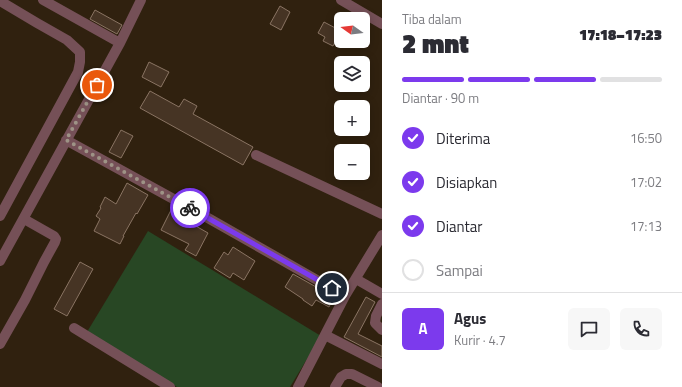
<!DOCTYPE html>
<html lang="id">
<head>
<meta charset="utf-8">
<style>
	body { margin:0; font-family:"Titillium Web",sans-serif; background:#f7f7f7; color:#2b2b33; height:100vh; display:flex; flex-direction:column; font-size:15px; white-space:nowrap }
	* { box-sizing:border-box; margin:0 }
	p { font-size:13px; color:#7c7c81 }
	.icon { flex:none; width:22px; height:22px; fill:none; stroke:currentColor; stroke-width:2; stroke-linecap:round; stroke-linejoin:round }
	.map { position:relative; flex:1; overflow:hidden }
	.details { display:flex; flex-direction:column; background:#fff; width:300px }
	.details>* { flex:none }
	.needle { width:26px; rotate:284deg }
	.buttons { position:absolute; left:334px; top:12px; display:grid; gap:8px }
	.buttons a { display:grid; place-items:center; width:36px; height:36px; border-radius:6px; background:#fff; box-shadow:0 2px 10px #0003; font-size:20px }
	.pin { position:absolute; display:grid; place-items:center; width:34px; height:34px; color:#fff; margin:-17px; border:2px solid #fff; border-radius:50%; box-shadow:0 1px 4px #0007 }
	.courier { position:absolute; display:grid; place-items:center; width:40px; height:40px; margin:-20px; border:3px solid #7c3aed; border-radius:50%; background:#fff; color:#222; box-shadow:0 1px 5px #0007 }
	.overview em { font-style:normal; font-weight:800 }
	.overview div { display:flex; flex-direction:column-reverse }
	.overview { display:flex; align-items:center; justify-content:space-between; height:68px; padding:0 20px }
	h1 { font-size:26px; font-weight:800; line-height:30px }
	.bar { display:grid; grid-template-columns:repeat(4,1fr); gap:6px 4px; align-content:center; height:48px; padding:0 20px }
	.bar i { height:5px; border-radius:3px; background:#e1e1e2 }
	.bar .on { background:#7c3aed }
	.bar p { grid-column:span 4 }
	.line { display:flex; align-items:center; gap:10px; padding:0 20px; border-top:1px solid #e1e1e2 }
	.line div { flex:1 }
	.round { display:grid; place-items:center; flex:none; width:42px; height:42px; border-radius:6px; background:#f7f7f7 }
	ol { padding:0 20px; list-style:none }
	li { display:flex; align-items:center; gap:12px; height:44px }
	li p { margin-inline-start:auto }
	li .icon { padding:4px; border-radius:50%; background:#7c3aed; color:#fff; stroke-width:4 }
	li:last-child { color:#7c7c81 }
	li i { width:22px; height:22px; border:2px solid #e1e1e2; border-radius:50% }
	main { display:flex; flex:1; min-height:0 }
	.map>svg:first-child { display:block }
	.green { fill:#284724 }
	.building { fill:#463424; stroke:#8a7463 }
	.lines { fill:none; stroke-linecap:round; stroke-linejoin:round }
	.minor { stroke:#755057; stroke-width:10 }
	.done { stroke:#9e9386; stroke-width:4; stroke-dasharray:0 7.2 }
	.route { stroke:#7c3aed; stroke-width:5 }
</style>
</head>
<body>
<main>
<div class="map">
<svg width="382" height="387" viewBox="0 0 382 387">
	<rect width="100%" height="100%" fill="#30210f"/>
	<!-- green -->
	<path class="green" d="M 148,231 L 321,336 L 290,387 L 177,387 L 87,332 Z"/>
	<!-- building -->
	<path class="building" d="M 280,6 L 290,12 L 281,30 L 270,24 Z
		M 95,10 L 122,25 L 117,34 L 90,19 Z
		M 324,22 L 341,31 L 333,46 L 323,41 L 325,37 L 318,33 Z
		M 149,62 L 169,72 L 161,87 L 142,77 Z
		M 150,91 L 179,107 L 184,99 L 197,106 L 193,114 L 253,147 L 243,165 L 140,108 Z
		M 121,130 L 133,136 L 121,158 L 109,152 Z
		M 127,183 L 148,195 L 137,214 L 136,213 L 123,236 L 124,236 L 120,244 L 94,231 L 100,219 L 96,216 L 101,208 L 100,207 L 105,197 L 116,204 Z
		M 173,206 L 184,212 L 182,216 L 195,222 L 194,225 L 208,233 L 196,256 L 185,250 L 189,244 L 161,230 Z
		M 233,247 L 255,261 L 244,280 L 233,273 L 230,278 L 214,268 L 224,252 L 228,255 Z
		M 80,262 L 93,269 L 67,316 L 54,309 Z
		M 293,274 L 334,297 L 329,307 L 316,300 L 312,306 L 303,300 L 303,299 L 285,287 Z
		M 366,297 L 375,302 L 358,334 L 382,346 L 382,357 L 344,337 Z"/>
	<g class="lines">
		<!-- minor -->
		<path class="minor" d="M 43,0 L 120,43
			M 341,0 L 382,24
			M 0,1 L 37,23 L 67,40 L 80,52 L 80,62 L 78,72 L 0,216
			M 66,140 L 208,218 L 345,296
			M 256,155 L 382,214
			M 0,261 L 120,43 L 141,0
			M 356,279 L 382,294
			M 382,304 L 376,316 L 375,323 L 382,330
			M 74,328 L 170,387
			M 325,335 L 382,364
			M 0,344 L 25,300 L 44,262 L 55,242 L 56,239 L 54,236 L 24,219
			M 298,387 L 345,296 L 382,235
			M 335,387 L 341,377 L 346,374 L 352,374 L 378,387"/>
	</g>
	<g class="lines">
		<!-- done -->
		<path class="done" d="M 97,85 L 66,140 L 190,208"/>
		<!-- route -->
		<path class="route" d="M 190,208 L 332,288"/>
	</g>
</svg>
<div class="buttons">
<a><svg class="needle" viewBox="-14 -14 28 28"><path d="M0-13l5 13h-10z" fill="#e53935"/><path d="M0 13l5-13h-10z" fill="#7c7c81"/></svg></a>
<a><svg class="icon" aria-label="layers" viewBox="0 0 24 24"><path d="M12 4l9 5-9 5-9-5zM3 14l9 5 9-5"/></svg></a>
<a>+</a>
<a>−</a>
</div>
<div class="pin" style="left:97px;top:85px;background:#ea580c"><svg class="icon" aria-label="bag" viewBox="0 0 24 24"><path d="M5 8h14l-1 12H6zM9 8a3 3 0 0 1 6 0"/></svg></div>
<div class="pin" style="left:332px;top:288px;background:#1f2937"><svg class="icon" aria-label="home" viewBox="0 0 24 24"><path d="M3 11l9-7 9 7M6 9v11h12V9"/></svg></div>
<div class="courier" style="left:190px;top:208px"><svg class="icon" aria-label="bike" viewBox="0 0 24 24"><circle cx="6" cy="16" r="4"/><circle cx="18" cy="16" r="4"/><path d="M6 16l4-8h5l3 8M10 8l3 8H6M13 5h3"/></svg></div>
</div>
<section class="details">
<div class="overview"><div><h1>2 mnt</h1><p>Tiba dalam</p></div><em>17:18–17:23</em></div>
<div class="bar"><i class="on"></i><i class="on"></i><i class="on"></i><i></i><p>Diantar · 90 m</p></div>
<ol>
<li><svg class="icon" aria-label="check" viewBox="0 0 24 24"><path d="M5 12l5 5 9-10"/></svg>Diterima<p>16:50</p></li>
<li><svg class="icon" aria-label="check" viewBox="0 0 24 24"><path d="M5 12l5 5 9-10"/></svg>Disiapkan<p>17:02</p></li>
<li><svg class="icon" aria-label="check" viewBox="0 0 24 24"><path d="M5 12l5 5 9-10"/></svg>Diantar<p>17:13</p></li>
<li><i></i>Sampai</li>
</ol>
<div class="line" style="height:72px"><b class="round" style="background:#7c3aed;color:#fff">A</b><div><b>Agus</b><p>Kurir · 4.7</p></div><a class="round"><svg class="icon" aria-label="chat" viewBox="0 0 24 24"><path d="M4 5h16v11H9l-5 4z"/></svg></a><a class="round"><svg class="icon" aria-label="phone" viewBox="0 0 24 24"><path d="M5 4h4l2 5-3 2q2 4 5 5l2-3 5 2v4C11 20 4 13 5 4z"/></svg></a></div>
</section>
</main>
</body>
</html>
